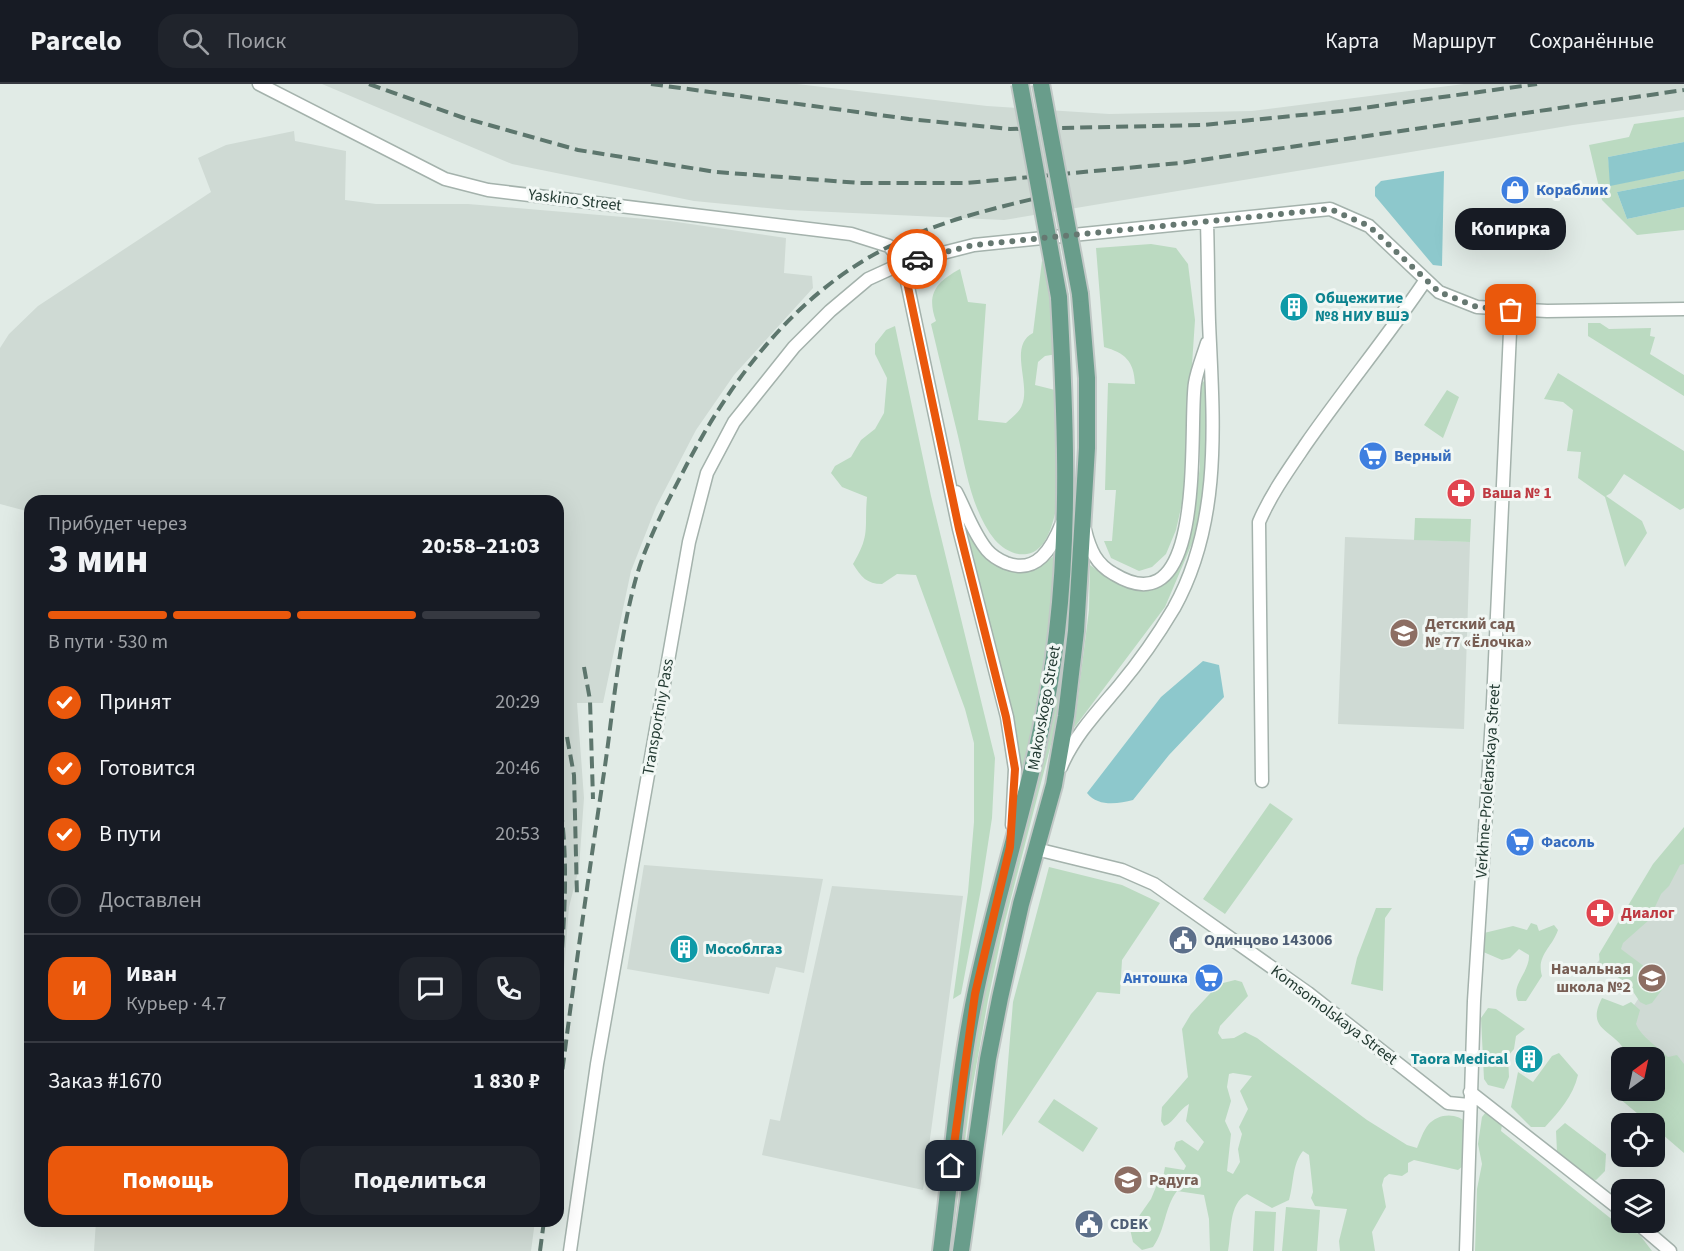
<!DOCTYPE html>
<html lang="ru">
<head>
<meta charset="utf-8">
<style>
	body { margin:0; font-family:"Source Sans 3",sans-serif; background:#20242c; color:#f1f3f6; height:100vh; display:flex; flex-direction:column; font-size:22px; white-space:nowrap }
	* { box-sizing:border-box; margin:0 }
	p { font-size:20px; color:#9ea1a6 }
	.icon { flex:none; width:33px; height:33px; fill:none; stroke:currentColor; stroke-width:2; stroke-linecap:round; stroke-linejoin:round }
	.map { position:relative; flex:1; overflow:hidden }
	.drawer { position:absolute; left:24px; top:411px; width:540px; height:732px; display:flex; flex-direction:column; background:#171b24; border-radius:18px; box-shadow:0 6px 24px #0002 }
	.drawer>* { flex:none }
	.needle { width:39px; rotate:33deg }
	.tools { position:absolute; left:1611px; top:963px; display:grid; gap:12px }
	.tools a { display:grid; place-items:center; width:54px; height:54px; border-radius:12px; background:#171b24; box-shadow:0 6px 24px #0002; font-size:30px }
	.pin { position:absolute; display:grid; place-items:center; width:51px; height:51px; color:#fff; margin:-26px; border-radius:12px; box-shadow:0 3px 9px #0006 }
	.courier { position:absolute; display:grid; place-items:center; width:60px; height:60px; margin:-30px; border:4px solid #ea580c; border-radius:50%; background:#fff; color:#222; box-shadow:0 2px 8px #0007 }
	.bubble { position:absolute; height:42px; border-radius:18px; background:#171b24; box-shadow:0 6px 24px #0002; font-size:20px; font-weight:800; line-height:42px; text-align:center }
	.head em { font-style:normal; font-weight:800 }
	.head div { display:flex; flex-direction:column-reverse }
	.head { display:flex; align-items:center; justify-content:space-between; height:102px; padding:0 24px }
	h1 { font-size:39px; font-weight:800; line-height:45px }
	.bar { display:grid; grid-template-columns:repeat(4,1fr); gap:9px 6px; align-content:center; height:72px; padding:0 24px }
	.bar i { height:8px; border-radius:4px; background:#363941 }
	.bar .on { background:#ea580c }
	.bar p { grid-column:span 4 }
	.line { display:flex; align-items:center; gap:15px; padding:0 24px; border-top:2px solid #363941 }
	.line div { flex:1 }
	.round { display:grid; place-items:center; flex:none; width:63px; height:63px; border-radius:18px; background:#20242c }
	ol { padding:0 24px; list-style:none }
	li { display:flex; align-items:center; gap:18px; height:66px }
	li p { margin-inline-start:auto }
	li .icon { padding:6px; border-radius:50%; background:#ea580c; color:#fff; stroke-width:4 }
	li:last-child { color:#9ea1a6 }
	li i { width:33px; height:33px; border:3px solid #363941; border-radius:50% }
	.action { display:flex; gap:12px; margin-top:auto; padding:12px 24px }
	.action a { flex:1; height:69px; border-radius:18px; background:#ea580c; color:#fff; font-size:24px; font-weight:800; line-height:69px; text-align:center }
	.action a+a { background:#20242c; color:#f1f3f6 }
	header { display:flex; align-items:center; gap:36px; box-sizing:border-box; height:84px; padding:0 30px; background:#171b24; border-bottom:2px solid #363941 }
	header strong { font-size:28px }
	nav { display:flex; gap:33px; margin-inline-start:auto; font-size:21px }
	.search { width:420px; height:54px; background:#20242c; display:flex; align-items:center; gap:15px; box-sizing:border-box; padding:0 21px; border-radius:18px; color:#9ea1a6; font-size:22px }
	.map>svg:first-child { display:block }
	.built { fill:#cfdad4 }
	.green { fill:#bbdac1; fill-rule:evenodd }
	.water { fill:#8dc8cc }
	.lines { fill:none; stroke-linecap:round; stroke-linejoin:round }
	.minor-casing { stroke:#a4b2ac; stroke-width:15 }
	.major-casing { stroke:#c1c8c6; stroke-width:20 }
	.minor { stroke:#fff; stroke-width:12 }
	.major { stroke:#699d8b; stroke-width:16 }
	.rail { stroke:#5d766d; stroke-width:4; stroke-dasharray:12 6; stroke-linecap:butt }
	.major-bridge-casing { stroke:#c1c8c6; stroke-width:20; stroke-linecap:butt }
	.major-bridge { stroke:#699d8b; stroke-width:16 }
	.done { stroke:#667871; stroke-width:6; stroke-dasharray:0 10.8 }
	.route { stroke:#ea580c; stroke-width:8 }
	.labels { text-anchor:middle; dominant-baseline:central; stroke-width:6; stroke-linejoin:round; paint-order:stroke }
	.shop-label { font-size:16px; font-weight:bold; fill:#366cbe; stroke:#f1f7f4; text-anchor:start }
	.street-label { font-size:16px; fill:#233a32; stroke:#f1f7f4 }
	.culture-label { font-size:16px; font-weight:bold; fill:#0d838f; stroke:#f1f7f4; text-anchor:start }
	.health-label { font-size:16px; font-weight:bold; fill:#be3a42; stroke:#f1f7f4; text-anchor:start }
	.education-label { font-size:16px; font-weight:bold; fill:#785e54; stroke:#f1f7f4; text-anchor:start }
	.service-label { font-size:16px; font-weight:bold; fill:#4e5e75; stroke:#f1f7f4; text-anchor:start }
</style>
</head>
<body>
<header>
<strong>Parcelo</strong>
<div class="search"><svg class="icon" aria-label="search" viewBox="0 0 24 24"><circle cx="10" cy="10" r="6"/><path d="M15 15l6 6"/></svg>Поиск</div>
<nav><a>Карта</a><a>Маршрут</a><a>Сохранённые</a></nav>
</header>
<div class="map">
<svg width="1684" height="1167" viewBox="0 0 1684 1167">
	<rect width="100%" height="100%" fill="#e1ebe6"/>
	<!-- built -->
	<path class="built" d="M 322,0 L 797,0 L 987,22 L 1109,30 L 1252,27 L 1464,0 L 1684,0 L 1684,26 L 1573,41 L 1004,136 L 788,126 L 694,117 L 512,80 Z
		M 294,47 L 295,57 L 346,67 L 345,116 L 376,120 L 468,120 L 670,137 L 786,154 L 784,189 L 812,192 L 813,204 L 734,291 L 696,346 L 656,423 L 631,487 L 603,619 L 577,619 L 584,714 L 579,784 L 569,823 L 563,898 L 558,898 L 558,417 L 30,417 L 30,428 L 0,420 L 0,264 L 9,250 L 38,222 L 211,108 L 198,74 L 226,61 Z
		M 1345,453 L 1470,458 L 1464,645 L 1338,640 Z
		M 1684,767 L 1684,998 L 1654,974 L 1616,949 L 1642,909 L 1597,879 Z
		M 644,781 L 823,795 L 804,889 L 776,883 L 769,910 L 627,885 Z
		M 832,802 L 963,812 L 923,1106 L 762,1071 L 770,1035 L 780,1037 Z
		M 96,1137 L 535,1137 L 531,1167 L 94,1167 Z"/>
	<!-- green -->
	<path class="green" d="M 1684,33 L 1684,58 L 1608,73 L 1611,101 L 1684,87 L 1684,95 L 1617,108 L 1627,135 L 1684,123 L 1684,146 L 1637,151 L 1602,116 L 1589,61 L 1629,53 L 1634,40 Z
		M 1151,160 L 1176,164 L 1188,180 L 1195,236 L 1183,415 L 1176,446 L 1166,470 L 1152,483 L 1139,487 L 1111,474 L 1104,457 L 1112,457 L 1116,406 L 1105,406 L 1108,299 L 1135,300 C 1134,277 1125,269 1104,263 L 1096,164 Z
		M 1042,177 L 1046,179 L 1054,218 L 1057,270 L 1045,272 L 1038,278 L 1035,301 L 1059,307 L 1056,426 C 1052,442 1046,467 1027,470 C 1015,472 1003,465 995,456 C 972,428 966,386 958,352 C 949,315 940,278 931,240 L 936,237 C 926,210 936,198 960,185 L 968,218 L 986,220 L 978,336 L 1006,339 C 1011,334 1020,328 1022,321 C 1031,299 1008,262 1033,249 Z
		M 1588,239 L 1600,239 L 1609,245 L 1651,244 L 1650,252 L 1655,253 L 1650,270 L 1684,291 L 1684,312 L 1588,252 Z
		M 895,242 L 931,412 L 995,674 L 992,734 L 981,805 L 961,910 L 953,915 L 968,808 L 974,738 L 974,659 L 965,625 L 916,491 L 897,490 L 882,500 C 867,500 861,493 853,480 C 871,450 864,444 867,413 L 842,403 L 831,389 L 835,382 L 851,373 L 861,356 L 875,345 L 884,329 L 887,294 L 875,270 L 875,260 L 886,246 Z
		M 1558,289 L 1684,367 L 1684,424 L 1680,426 L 1624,390 L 1611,409 L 1606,412 L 1642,437 L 1647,449 L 1625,483 L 1605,413 L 1578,394 L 1581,368 L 1567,367 L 1573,326 L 1563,318 L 1544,315 Z
		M 1206,295 L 1209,352 L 1199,443 L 1165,523 L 1074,644 L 1089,526 L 1090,481 C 1114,499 1129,505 1159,499 L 1194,423 L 1200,383 L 1199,302 Z
		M 1447,306 L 1459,313 L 1443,354 L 1424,341 Z
		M 1415,434 L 1471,435 L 1470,458 L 1414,456 Z
		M 963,437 C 983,477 1014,509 1056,470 L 1053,548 L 1019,722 L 1012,631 Z
		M 1075,460 L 1078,462 L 1061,622 L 1003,845 L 988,916 L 970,1017 L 951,1167 L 946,1167 L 964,1017 L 982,915 L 1055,622 L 1066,559 L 1072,463 Z
		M 1270,719 L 1293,735 L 1225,830 L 1203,815 Z
		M 1684,743 L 1684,780 L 1680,781 L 1669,802 L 1661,810 L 1649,836 L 1623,859 L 1621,865 L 1653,889 L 1664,903 L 1652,919 L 1646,921 L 1640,918 L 1628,900 L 1600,881 L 1599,870 L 1653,780 Z
		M 1049,783 L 1122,801 L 1160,819 L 1122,876 L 1120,910 L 1097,908 L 1002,1052 L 1013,918 Z
		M 1376,824 L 1392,824 L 1385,834 L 1383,907 L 1351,900 L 1357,874 Z
		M 1531,839 L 1537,841 L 1539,847 L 1554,841 L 1558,846 C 1552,864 1536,871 1542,892 L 1526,917 L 1518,917 C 1510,901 1530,888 1529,871 L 1519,865 L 1510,874 L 1502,876 L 1481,867 L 1484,849 L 1513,842 L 1527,846 Z
		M 1235,896 L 1242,898 L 1248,912 L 1220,942 L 1218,949 L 1222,955 L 1234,954 L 1245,948 L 1257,954 L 1367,1036 L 1407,1061 L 1417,1064 C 1420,1057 1423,1047 1428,1041 C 1438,1029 1458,1028 1467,1040 L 1463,1082 L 1458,1086 L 1414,1076 L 1408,1079 L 1408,1088 L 1402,1092 L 1389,1090 L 1384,1094 L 1382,1101 L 1386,1123 L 1372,1148 L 1375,1167 L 1340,1167 L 1339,1157 L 1347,1125 L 1315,1122 L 1311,1114 L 1313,1108 L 1309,1071 L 1303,1067 C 1292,1080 1294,1099 1289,1116 L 1272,1124 L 1247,1110 C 1228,1120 1232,1148 1228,1167 L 1210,1167 L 1209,1135 L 1204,1111 L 1177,1107 C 1164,1124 1166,1145 1153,1163 L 1142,1166 L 1133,1158 L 1130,1145 L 1151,1115 L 1158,1098 L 1163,1094 L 1165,1083 L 1184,1086 L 1186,1082 L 1174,1065 L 1176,1058 L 1182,1056 L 1198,1067 L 1204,1058 L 1186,1037 L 1189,1020 C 1178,1026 1175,1038 1164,1042 L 1161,1037 L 1162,1023 L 1188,993 L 1182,945 L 1191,930 L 1219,900 ZM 1233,989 L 1252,992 L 1240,1007 L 1248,1025 L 1239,1043 L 1242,1050 L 1238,1065 L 1240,1078 L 1233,1090 L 1227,1087 L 1231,1050 L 1225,1037 L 1231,1017 L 1227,1003 L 1229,990 Z
		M 1602,914 L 1623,922 L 1631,918 L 1640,926 L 1636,940 C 1641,953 1657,962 1668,973 L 1677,971 L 1684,980 L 1684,1069 L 1655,1044 L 1654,1040 L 1649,1039 L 1620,1015 L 1624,1009 L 1654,1006 L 1654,974 L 1628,973 C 1617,944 1584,949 1602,914 Z
		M 1488,924 L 1496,925 L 1525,945 L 1516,952 L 1514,965 L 1508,972 L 1509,993 L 1504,1005 L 1488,1001 L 1484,995 L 1481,934 Z
		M 1559,969 L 1578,991 C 1573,1012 1559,1028 1545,1043 L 1531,1043 L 1511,1023 L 1518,988 L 1533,998 L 1552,972 Z
		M 1054,1015 L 1098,1044 L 1083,1068 L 1038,1038 Z
		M 1486,1028 L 1502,1041 L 1501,1047 L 1624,1145 L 1639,1150 L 1652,1167 L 1475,1167 L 1477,1105 L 1482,1080 L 1478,1060 L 1482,1033 Z
		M 1565,1039 L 1606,1070 L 1605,1087 L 1596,1096 L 1590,1095 L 1557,1068 L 1556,1047 Z
		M 1286,1123 L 1320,1126 L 1317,1167 L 1282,1167 Z
		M 1255,1127 L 1276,1128 L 1274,1167 L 1253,1167 Z"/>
	<!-- water -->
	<path class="water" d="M 1684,58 L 1684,87 L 1610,102 L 1608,73 Z
		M 1444,87 L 1442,182 L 1433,181 L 1375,112 L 1375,103 L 1381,97 Z
		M 1684,95 L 1684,123 L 1627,135 L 1617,108 Z
		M 1203,577 L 1219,581 L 1224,613 L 1169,671 L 1133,716 C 1118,720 1098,723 1087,709 L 1161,613 Z"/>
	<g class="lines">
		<!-- minor casing -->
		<g class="minor-casing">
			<path id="minor" d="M 259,0 L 445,95 L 488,106 L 851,150 L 889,162 L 903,179 L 959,445 L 1007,633 L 1015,685 L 1012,741
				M 956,408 C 966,427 973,449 987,466 C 992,472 999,476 1006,479 C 1037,491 1052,464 1062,439
				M 1085,446 C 1090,466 1096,480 1114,490 C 1209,548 1188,339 1195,299 C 1197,286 1203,272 1207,259
				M 1061,683 C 1074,652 1098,627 1119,602 C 1140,577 1158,551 1174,524 C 1223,436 1213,334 1209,238 C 1208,205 1208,171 1207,138
				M 1262,697 L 1259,438 C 1271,410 1289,385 1306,360 C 1345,304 1388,252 1425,197
				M 1036,765 L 1122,786 L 1154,800 L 1308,909 L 1448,1019 L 1469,1021
				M 1470,1008 L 1622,1127
				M 1636,1138 L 1670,1167
				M 570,1167 L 597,980 L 689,458 L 707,389 L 734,338 L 794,263 L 830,227 L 868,195 L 903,179 L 974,161 L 1330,125 L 1369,142 L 1439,208 L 1477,223 L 1547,227 L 1684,225
				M 1466,1167 L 1474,917 L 1493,619 L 1511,226"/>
		</g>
		<!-- major casing -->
		<g class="major-casing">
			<path id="major" d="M 941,1167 C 952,1081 958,992 976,907 C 1001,787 1044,671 1057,548 C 1070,436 1065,325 1059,213
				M 961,1167 L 988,975 L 1000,914 L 1021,820 L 1054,701 L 1066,632 L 1076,547 L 1087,364 L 1087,294 L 1080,210"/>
		</g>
		<!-- minor -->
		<use href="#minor" class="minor"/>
		<!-- major -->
		<use href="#major" class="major"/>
		<!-- rail -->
		<path class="rail" d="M 369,0 L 464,34 L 578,66 L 716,88 L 860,99 L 966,99 L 1180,79 L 1684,6
			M 651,0 L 909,35 L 1010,45 L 1203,41 L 1341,27 L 1537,0
			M 584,583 L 590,616 L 593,715
			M 567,653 L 574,691 L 577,813
			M 558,708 C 571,780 563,847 558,920
			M 558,1021 C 572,908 588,795 605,682 C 614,619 619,556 636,494 C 647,456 668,417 686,382 C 733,292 797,209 888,163 C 935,139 986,126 1037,114
			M 540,1167 L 544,1137"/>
		<!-- major-bridge casing -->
		<g class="major-bridge-casing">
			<path id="major-bridge" d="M 1020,0 L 1059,213
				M 1041,0 L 1080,210"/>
		</g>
		<!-- major-bridge -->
		<use href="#major-bridge" class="major-bridge"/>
	</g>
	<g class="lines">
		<!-- done -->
		<path class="done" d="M 917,175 L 974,161 L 1330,125 L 1369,142 L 1439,208 L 1477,223 L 1511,226"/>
		<!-- route -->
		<path class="route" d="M 917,175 L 903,179 L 959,445 L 1006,633 L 1015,685 L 1010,763 L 975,910 L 951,1082"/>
	</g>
	<!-- icons -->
	<defs>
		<g id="shop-disc" transform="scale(1.5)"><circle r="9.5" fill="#3f7fe0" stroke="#f1f7f4"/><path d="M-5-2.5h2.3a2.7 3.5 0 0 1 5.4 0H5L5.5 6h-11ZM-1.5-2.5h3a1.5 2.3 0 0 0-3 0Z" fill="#fff"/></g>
		<g id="building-disc" transform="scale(1.5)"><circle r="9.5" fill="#0f9aa8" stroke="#f1f7f4"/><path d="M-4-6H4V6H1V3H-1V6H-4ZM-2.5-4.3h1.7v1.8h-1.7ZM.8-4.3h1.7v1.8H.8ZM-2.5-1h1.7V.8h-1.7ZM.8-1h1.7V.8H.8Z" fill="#fff"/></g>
		<g id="supermarket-disc" transform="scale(1.5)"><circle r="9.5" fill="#3f7fe0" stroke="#f1f7f4"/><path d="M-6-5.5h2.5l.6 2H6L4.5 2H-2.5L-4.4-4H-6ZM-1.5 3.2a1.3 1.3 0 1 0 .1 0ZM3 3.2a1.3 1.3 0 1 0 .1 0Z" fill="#fff"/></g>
		<g id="pharmacy-disc" transform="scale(1.5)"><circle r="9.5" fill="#e0444e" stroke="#f1f7f4"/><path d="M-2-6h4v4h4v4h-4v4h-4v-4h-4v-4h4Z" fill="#fff"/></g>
		<g id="school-disc" transform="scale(1.5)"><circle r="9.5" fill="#8d6e63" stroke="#f1f7f4"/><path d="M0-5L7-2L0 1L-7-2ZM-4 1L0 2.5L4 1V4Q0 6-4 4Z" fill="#fff"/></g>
		<g id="civic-disc" transform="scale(1.5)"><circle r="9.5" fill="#5c6f8a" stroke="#f1f7f4"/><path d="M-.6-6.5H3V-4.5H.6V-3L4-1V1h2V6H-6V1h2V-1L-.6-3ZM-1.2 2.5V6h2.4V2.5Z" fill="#fff"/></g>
	</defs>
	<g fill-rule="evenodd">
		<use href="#shop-disc" x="1515" y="106"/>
		<use href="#building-disc" x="1294" y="223"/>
		<use href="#supermarket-disc" x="1373" y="372"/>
		<use href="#pharmacy-disc" x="1461" y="409"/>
		<use href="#school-disc" x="1404" y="549"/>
		<use href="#supermarket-disc" x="1520" y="758"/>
		<use href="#pharmacy-disc" x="1600" y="829"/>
		<use href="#civic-disc" x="1183" y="856"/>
		<use href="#building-disc" x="684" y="865"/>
		<use href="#supermarket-disc" x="1209" y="894"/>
		<use href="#school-disc" x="1652" y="894"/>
		<use href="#building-disc" x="1529" y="975"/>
		<use href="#school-disc" x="1128" y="1096"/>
		<use href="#civic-disc" x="1089" y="1140"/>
	</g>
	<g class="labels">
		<!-- shop labels -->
		<g class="shop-label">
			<text x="1536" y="106">Кораблик</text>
			<text x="1394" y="372">Верный</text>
			<text x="1541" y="758">Фасоль</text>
			<text x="1188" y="894" text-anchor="end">Антошка</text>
		</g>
		<!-- street labels -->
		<g class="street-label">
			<text transform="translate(575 116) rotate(7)">Yaskino Street</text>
			<text transform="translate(1044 624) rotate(-80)">Makovskogo Street</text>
			<text transform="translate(658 633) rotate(-80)">Transportniy Pass</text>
			<text transform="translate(1488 697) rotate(-86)">Verkhne-Proletarskaya Street</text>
			<text transform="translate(1334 931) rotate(37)">Komsomolskaya Street</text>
		</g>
		<!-- culture labels -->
		<g class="culture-label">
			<text x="1315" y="214">Общежитие<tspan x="1315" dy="18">№8 НИУ ВШЭ</tspan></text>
			<text x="705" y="865">Мособлгаз</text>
			<text x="1508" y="975" text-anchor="end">Taora Medical</text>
		</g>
		<!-- health labels -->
		<g class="health-label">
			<text x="1482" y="409">Ваша № 1</text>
			<text x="1621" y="829">Диалог</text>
		</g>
		<!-- education labels -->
		<g class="education-label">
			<text x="1425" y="540">Детский сад<tspan x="1425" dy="18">№ 77 «Ёлочка»</tspan></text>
			<text x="1631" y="885" text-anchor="end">Начальная<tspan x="1631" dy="18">школа №2</tspan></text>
			<text x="1149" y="1096">Радуга</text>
		</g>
		<!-- service labels -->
		<g class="service-label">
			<text x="1204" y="856">Одинцово 143006</text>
			<text x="1110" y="1140">CDEK</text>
		</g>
	</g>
</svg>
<div class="tools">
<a><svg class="needle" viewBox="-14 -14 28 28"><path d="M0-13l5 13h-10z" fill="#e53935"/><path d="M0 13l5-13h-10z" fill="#9ea1a6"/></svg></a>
<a><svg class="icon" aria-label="locate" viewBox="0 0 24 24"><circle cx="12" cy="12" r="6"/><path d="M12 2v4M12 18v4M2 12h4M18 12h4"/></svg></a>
<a><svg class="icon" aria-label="layers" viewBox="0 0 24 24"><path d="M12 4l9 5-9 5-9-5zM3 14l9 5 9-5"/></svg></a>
</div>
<div class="pin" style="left:1511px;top:226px;background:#ea580c"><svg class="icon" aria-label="bag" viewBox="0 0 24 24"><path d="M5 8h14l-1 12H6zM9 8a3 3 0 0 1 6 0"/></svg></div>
<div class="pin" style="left:951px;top:1082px;background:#1f2937"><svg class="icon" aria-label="home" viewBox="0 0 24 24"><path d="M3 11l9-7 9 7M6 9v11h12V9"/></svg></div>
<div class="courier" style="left:917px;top:175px"><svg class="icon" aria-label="car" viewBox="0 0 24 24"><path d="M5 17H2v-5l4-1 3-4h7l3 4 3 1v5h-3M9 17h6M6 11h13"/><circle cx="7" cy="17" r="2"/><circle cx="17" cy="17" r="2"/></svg></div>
<div class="bubble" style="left:1455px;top:124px;width:111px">Копирка</div>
<section class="drawer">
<div class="head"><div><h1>3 мин</h1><p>Прибудет через</p></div><em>20:58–21:03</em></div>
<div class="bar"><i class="on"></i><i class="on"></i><i class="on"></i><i></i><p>В пути · 530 m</p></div>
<ol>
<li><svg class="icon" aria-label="check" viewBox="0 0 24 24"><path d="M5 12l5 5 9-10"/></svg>Принят<p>20:29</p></li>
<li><svg class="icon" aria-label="check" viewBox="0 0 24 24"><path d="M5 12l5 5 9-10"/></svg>Готовится<p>20:46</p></li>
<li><svg class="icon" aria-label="check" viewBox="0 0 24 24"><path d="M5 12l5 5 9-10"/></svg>В пути<p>20:53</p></li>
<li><i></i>Доставлен</li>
</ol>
<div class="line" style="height:108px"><b class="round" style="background:#ea580c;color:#fff">И</b><div><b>Иван</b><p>Курьер · 4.7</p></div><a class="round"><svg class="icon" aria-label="chat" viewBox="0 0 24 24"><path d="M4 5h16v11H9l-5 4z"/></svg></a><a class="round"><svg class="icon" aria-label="phone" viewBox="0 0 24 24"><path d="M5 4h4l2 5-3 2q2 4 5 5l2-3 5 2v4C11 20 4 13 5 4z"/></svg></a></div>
<div class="line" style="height:78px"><div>Заказ #1670</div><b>1 830 ₽</b></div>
<div class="action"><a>Помощь</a><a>Поделиться</a></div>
</section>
</div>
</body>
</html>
